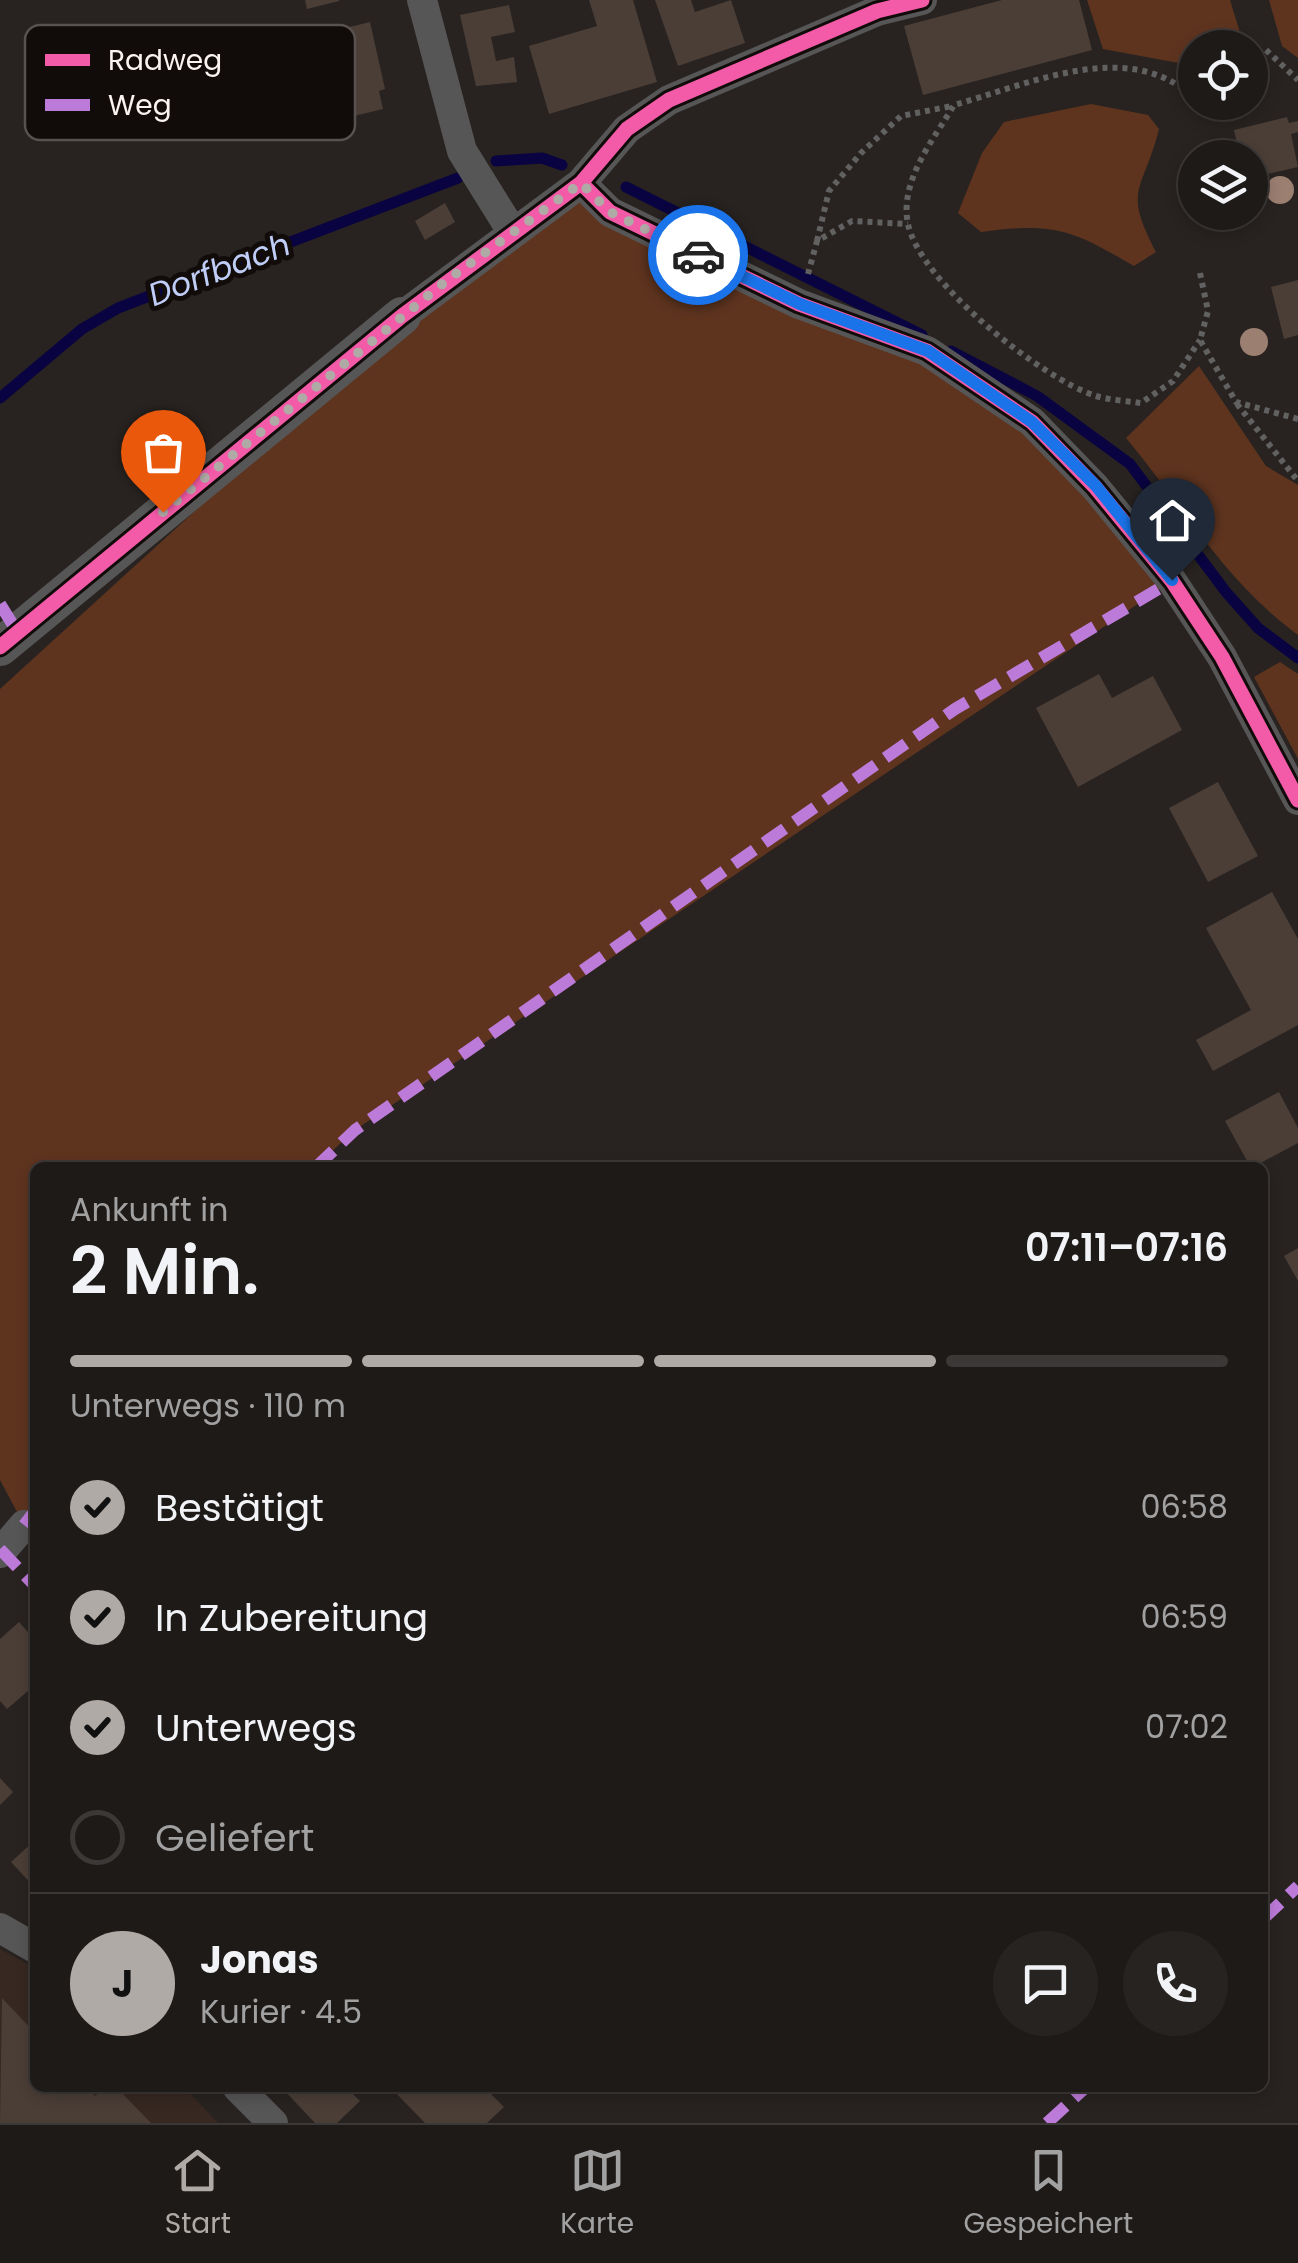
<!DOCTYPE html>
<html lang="de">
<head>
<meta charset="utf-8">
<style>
	body { margin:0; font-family:Poppins,sans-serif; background:#262321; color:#f1f3f6; height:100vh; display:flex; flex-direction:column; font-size:38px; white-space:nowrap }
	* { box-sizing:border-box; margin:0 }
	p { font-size:32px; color:#a1a1a2 }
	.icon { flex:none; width:55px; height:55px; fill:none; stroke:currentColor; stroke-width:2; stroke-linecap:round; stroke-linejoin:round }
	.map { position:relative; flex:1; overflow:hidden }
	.details { position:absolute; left:30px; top:1162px; width:1238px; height:930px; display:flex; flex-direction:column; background:#1e1a18; border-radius:15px; box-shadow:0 5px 15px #0003,0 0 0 2px #3c3837 }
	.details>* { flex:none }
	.tools { position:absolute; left:1178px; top:30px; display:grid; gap:20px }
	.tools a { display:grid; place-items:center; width:90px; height:90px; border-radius:50%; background:#1e1a18; box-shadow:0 5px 15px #0003,0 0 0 2px #3c3837; font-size:50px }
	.pin { position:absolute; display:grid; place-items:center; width:85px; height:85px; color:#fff; margin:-102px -42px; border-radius:50% 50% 50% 0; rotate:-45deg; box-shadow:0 0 10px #0007 }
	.pin .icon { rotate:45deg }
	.courier { position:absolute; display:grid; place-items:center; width:100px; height:100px; margin:-50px; border:8px solid #1a73e8; border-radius:50%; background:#fff; color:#222; box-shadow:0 2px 12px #0007 }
	.summary em { font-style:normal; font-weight:600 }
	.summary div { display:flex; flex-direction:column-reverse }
	.summary { display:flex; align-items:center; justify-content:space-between; height:170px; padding:0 40px }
	h1 { font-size:65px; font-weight:600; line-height:75px }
	.bar { display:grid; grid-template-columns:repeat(4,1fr); gap:15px 10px; align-content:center; height:120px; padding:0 40px }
	.bar i { height:12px; border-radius:8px; background:#3c3837 }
	.bar .selected { background:#b0aaa7 }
	.bar p { grid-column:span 4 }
	.line { display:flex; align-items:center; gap:25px; padding:0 40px; border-top:2px solid #3c3837 }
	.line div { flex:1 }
	.round { display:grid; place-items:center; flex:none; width:105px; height:105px; border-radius:52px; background:#262321 }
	ol { padding:0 40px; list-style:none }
	li { display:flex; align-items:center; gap:30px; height:110px }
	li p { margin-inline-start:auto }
	li .icon { padding:10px; border-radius:50%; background:#b0aaa7; color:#111; stroke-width:4 }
	li:last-child { color:#a1a1a2 }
	li i { width:55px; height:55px; border:5px solid #3c3837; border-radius:50% }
	.tabs { display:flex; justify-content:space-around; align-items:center; height:140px; border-top:2px solid #3c3837; background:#1e1a18; font-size:28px; color:#a1a1a2 }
	.tabs a { display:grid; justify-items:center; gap:5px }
	.tabs .selected { color:#b0aaa7 }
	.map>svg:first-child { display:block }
	.built { fill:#372821 }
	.green { fill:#5e341f }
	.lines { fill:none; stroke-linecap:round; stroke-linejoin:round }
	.stream { stroke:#090341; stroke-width:11 }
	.building { fill:#4b3e37 }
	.path { stroke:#626161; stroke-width:6; stroke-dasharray:5 5; stroke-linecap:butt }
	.minor { stroke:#575657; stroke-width:30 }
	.tertiary { stroke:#575657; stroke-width:38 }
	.quiet { stroke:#bd7bd9; stroke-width:12; stroke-dasharray:25 12; stroke-linecap:butt }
	.cycleway-casing { stroke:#110c0a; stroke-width:21 }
	.cycleway { stroke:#f35aa7; stroke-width:15 }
	.tree { fill:#9b7f71 }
	.done { stroke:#b0aaa7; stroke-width:10; stroke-dasharray:0 18 }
	.route { stroke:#1a73e8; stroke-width:12 }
	.labels { text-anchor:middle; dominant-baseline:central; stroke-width:10; stroke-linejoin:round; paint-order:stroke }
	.water-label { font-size:32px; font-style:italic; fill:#bfcdf7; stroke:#110c0a }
	.key { fill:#110c0a; stroke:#57514f; stroke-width:2.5 }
	.key-label { font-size:28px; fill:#faf3f0 }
</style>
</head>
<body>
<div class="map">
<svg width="1298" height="2123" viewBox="0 0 1298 2123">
	<rect width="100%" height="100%" fill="#282320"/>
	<!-- built -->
	<path class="built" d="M 0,1949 L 35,1968 L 35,2088 L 185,2088 L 218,2123 L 0,2123 Z"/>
	<!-- green -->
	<path class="green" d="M 1087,0 L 1230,0 L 1241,36 L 1229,47 L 1195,48 L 1195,66 L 1103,49 Z
		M 1269,0 L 1298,0 L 1298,58 L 1282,46 Z
		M 1091,104 L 1148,115 L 1159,129 C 1143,193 1122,187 1156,252 L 1134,266 C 1072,230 1055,222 981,232 L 958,213 L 982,153 L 1004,122 Z
		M 581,183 L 927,351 L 1032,422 L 1172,581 L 355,1130 L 315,1167 L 35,1168 L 35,1511 L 24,1525 L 0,1480 L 0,689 L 447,281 Z
		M 1199,366 L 1266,466 L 1298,485 L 1298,635 C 1225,582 1183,506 1126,438 Z
		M 1280,662 L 1298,674 L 1298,759 L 1254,677 Z"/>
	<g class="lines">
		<!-- stream -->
		<path class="stream" d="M 496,161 L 542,158 L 562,165
			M 626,187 L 922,335
			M 951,351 L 1037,396 L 1130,464 L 1226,592 L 1258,628 L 1298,658
			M 0,398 L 82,329 L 118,308 L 458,178"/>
	</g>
	<!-- building -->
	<path class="building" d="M 305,0 L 339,0 L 339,1 L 307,9 Z
		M 589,0 L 633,0 L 657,82 L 549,114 L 529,46 L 597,26 Z
		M 655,0 L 691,0 L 695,12 L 731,0 L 745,43 L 678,66 Z
		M 1002,0 L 1079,0 L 1092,50 L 923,95 L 904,26 Z
		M 509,5 L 515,32 L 491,37 L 496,61 L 514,57 L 517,82 L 476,86 L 460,15 Z
		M 370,22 L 385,89 L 379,91 L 383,109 L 329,122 L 322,93 L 308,96 L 301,70 L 337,62 L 329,32 Z
		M 1287,117 L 1289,123 L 1298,121 L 1298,132 L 1291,134 L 1298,167 L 1250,178 L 1250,158 L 1240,158 L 1234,130 Z
		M 445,203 L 455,222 L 425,240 L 415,221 Z
		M 1298,280 L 1298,335 L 1284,339 L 1271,287 Z
		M 1099,674 L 1112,698 L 1153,676 L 1182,730 L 1078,787 L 1036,708 Z
		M 1218,782 L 1258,856 L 1208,882 L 1169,808 Z
		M 1272,892 L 1298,939 L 1298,1025 L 1213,1071 L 1196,1040 L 1251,1010 L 1206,928 Z
		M 1279,1092 L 1298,1128 L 1298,1143 L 1251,1168 L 1225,1121 Z
		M 1298,1248 L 1298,1281 L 1284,1256 Z
		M 19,1622 L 35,1640 L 35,1685 L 7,1709 L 0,1701 L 0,1639 Z
		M 0,1778 L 13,1792 L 0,1805 Z
		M 35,1840 L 35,1888 L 11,1862 Z
		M 2,1998 L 35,2033 L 35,2088 L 87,2088 L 95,2096 L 104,2088 L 117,2088 L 151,2123 L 0,2123 Z
		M 282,2088 L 347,2088 L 360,2101 L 337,2123 L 315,2123 Z
		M 391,2088 L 485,2088 L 504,2107 L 487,2123 L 425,2123 Z"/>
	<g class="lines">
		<!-- path -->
		<path class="path" d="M 1266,50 L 1298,80
			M 1191,95 C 1126,38 1026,85 954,105 C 934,139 899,181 908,224 C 920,282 1042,379 1096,396 C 1110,400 1127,401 1141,403 L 1173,381 L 1200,340
			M 817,241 L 829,191 L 861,153 L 901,116 L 952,106
			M 1200,273 L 1208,311 L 1200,340 L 1236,402 L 1298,419
			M 808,274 L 817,241 L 852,221 L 908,224
			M 1237,404 L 1298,481"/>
		<!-- minor -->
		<path class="minor" d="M 422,0 L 462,151 L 513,233
			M 581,183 L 610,212 L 799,304 L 927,351 L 1032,422 L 1095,487 L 1172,581 L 1222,657 L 1298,800
			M 402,316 L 581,183 L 627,129 L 669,100 L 877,11 L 922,0
			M 0,1553 L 24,1525
			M 0,1928 L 35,1948
			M 238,2088 L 273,2123"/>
		<!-- tertiary -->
		<path class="tertiary" d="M 0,647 L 402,316"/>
		<!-- quiet -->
		<path class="quiet" d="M 0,604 L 18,633
			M 315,1168 L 355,1130 L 955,709 L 1172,581
			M 24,1525 L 35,1511
			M 0,1549 L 35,1586
			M 1262,1920 L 1298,1886
			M 1047,2123 L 1085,2088"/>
		<!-- cycleway casing -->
		<g class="cycleway-casing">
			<path id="cycleway" d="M 581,183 L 610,212 L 799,304 L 927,351 L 1032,422 L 1095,487 L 1172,581 L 1222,657 L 1298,800
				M 0,647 L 402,316 L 581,183 L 627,129 L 669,100 L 877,11 L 922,0"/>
		</g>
		<!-- cycleway -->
		<use href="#cycleway" class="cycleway"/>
	</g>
	<!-- trees -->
	<g class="tree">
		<circle cx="1280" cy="190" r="14"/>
		<circle cx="1254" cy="342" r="14"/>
	</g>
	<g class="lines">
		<!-- done -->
		<path class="done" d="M 163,512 L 446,281 L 581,183 L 610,212 L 698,255"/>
		<!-- route -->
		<path class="route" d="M 698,255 L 800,304 L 928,351 L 1032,422 L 1096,486 L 1172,580"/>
	</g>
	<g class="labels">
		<!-- water labels -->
		<g class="water-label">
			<text transform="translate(219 269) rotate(-21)">Dorfbach</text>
		</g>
	</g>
	<!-- legend -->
	<rect x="25" y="25" width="330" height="115" rx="15" class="key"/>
	<rect x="45" y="54" width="45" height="12" fill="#f35aa7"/>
	<rect x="45" y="99" width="45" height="12" fill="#bd7bd9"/>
	<g class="key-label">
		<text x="108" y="70">Radweg</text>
		<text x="108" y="115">Weg</text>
	</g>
</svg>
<div class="tools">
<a><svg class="icon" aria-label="locate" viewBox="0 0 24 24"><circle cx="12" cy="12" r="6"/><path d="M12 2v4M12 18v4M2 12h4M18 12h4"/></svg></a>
<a><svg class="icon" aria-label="layers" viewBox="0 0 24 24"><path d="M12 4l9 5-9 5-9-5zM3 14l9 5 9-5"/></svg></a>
</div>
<div class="pin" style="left:163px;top:512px;background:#ea580c"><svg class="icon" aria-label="bag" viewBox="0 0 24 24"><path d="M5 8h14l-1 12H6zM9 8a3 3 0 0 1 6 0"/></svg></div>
<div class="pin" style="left:1172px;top:580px;background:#1f2937"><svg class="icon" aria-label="home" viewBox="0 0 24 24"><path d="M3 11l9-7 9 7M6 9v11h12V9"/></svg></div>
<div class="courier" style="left:698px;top:255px"><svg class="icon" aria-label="car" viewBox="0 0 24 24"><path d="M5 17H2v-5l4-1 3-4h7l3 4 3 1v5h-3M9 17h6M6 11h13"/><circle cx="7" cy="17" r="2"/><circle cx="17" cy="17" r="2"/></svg></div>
<section class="details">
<div class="summary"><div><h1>2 Min.</h1><p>Ankunft in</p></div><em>07:11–07:16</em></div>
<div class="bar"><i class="selected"></i><i class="selected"></i><i class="selected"></i><i></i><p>Unterwegs · 110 m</p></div>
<ol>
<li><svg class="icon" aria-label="check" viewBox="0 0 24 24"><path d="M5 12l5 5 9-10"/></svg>Bestätigt<p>06:58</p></li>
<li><svg class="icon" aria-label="check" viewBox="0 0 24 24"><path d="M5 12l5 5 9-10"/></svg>In Zubereitung<p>06:59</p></li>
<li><svg class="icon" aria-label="check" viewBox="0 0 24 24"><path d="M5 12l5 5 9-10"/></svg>Unterwegs<p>07:02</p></li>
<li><i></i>Geliefert</li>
</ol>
<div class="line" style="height:180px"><b class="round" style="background:#b0aaa7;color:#111">J</b><div><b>Jonas</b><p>Kurier · 4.5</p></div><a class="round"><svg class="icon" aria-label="chat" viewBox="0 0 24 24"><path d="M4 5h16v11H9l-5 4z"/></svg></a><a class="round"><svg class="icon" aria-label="phone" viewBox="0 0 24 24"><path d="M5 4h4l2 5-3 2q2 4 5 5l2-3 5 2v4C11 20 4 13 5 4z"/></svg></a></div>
</section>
</div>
<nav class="tabs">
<a class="selected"><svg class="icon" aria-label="home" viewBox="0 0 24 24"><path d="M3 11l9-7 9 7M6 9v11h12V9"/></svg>Start</a>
<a><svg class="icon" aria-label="map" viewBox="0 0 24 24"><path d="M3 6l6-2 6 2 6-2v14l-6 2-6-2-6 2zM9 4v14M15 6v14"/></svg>Karte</a>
<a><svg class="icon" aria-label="saved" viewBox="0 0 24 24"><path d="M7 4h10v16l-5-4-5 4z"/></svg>Gespeichert</a>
</nav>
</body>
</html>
